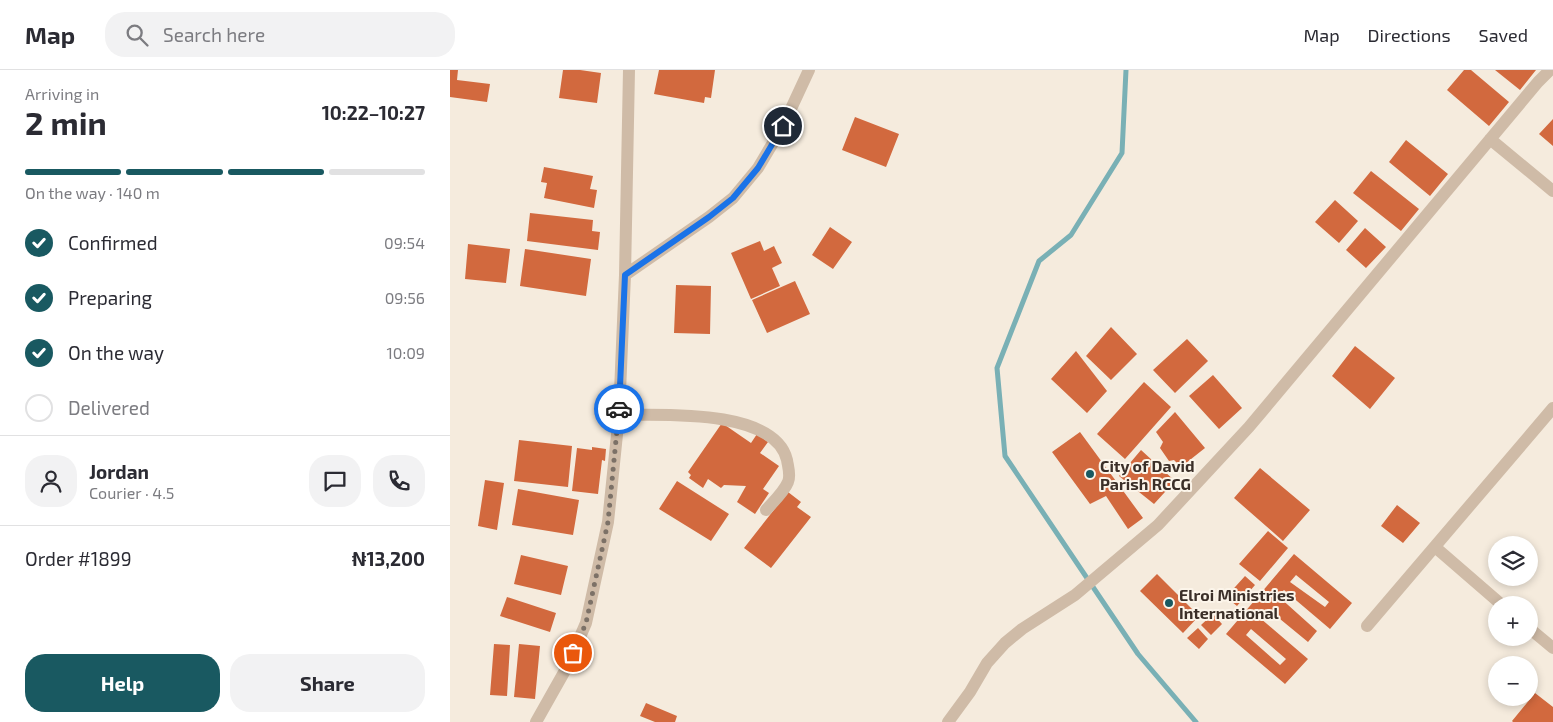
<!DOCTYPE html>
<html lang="en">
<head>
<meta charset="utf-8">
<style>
	body { margin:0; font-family:"Exo 2",sans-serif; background:#f2f2f3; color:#2b2b33; height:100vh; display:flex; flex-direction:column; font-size:19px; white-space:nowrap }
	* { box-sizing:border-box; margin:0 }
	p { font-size:16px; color:#7c7c81 }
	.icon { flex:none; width:28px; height:28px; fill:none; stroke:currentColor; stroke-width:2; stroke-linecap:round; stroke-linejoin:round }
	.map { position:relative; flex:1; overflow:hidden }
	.sheet { display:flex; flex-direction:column; background:#fff; width:450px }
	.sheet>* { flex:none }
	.controls { position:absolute; left:1038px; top:466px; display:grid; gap:10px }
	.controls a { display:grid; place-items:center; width:50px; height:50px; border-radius:50%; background:#fff; box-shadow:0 2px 8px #0003; font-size:25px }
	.pin { position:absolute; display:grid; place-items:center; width:42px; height:42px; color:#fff; margin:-21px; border:2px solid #fff; border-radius:50%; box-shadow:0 1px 5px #0007 }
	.courier { position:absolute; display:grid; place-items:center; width:50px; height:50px; margin:-25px; border:4px solid #1a73e8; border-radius:50%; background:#fff; color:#222; box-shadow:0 1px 6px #0007 }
	.headline em { font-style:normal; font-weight:700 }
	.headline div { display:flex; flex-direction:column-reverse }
	.headline { display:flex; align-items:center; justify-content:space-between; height:85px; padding:0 25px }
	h1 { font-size:32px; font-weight:700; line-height:38px }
	.bar { display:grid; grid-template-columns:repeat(4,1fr); gap:8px 5px; align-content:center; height:60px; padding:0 25px }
	.bar i { height:6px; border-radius:4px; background:#e1e1e2 }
	.bar .current { background:#195961 }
	.bar p { grid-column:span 4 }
	.line { display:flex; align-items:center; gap:12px; padding:0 25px; border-top:1px solid #e1e1e2 }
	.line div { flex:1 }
	.round { display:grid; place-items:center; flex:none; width:52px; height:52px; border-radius:20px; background:#f2f2f3 }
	ol { padding:0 25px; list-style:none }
	li { display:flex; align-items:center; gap:15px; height:55px }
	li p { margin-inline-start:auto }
	li .icon { padding:5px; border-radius:50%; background:#195961; color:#fff; stroke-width:4 }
	li:last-child { color:#7c7c81 }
	li i { width:28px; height:28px; border:2px solid #e1e1e2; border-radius:50% }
	.cta { display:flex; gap:10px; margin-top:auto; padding:10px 25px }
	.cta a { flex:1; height:58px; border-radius:20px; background:#195961; color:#fff; font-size:20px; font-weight:700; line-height:58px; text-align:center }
	.cta a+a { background:#f2f2f3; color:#2b2b33 }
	header { display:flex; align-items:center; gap:30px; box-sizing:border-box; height:70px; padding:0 25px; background:#fff; border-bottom:1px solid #e1e1e2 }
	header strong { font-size:24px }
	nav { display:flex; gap:28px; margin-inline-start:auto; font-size:18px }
	.search { width:350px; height:45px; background:#f2f2f3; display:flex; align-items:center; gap:12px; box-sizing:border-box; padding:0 18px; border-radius:20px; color:#7c7c81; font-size:19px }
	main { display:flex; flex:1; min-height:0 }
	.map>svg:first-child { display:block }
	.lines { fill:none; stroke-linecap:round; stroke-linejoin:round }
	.stream { stroke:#79b0b5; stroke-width:5 }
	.building { fill:#d2693e; fill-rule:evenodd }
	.minor { stroke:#cfbba7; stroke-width:12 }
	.done { stroke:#7c7167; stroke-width:5; stroke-dasharray:0 9 }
	.route { stroke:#1a73e8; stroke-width:6 }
	.poi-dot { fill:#195961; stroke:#fcf5ea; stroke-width:2 }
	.labels { text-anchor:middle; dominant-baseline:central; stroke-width:4; stroke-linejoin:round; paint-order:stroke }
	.poi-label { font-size:16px; font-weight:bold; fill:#3b2f28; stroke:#fcf5ea; text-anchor:start }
</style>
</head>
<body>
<header>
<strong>Map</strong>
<div class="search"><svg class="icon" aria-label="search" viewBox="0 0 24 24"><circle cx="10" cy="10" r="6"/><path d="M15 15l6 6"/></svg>Search here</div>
<nav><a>Map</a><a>Directions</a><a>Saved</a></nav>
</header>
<main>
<section class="sheet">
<div class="headline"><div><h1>2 min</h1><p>Arriving in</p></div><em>10:22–10:27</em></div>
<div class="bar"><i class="current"></i><i class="current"></i><i class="current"></i><i></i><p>On the way · 140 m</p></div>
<ol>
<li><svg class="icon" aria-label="check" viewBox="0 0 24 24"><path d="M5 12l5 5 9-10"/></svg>Confirmed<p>09:54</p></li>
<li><svg class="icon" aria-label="check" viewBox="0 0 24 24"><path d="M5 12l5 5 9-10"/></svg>Preparing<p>09:56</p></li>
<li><svg class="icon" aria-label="check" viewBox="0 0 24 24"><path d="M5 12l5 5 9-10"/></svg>On the way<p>10:09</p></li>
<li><i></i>Delivered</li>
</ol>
<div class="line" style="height:90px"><a class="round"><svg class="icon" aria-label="person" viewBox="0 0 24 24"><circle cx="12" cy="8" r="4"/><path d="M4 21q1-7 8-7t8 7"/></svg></a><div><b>Jordan</b><p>Courier · 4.5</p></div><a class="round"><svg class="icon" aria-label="chat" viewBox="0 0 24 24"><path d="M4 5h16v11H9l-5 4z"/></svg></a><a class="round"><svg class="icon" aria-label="phone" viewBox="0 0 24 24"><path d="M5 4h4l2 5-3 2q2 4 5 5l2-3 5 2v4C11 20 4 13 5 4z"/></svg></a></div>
<div class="line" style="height:65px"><div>Order #1899</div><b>₦13,200</b></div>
<div class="cta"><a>Help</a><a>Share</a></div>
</section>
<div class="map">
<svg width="1103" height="652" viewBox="0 0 1103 652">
	<rect width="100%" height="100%" fill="#f5ebdd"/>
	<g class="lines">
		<!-- stream -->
		<path class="stream" d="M 676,0 L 672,83 L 621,165 L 589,191 L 547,298 L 555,386 L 688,584 L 746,652"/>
	</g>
	<!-- building -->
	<path class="building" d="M 0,0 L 8,0 L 7,10 L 40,14 L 37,32 L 0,27 Z
		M 113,0 L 130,0 L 151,3 L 147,33 L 109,28 Z
		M 209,0 L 265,0 L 261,28 L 255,27 L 254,33 L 204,24 Z
		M 1014,0 L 1021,0 L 1059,32 L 1039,56 L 997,20 Z
		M 1045,0 L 1086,0 L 1070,20 Z
		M 405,47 L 449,64 L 436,97 L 392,80 Z
		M 1103,49 L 1103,76 L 1089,64 Z
		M 956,70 L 998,104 L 980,126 L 939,92 Z
		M 94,97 L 143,106 L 140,119 L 147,120 L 144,138 L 94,128 L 97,113 L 91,112 Z
		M 921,101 L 969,139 L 951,161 L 903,123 Z
		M 885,130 L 908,151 L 889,173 L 865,152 Z
		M 80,143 L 143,150 L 142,161 L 150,162 L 148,180 L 77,171 Z
		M 380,157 L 402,172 L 383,199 L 362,185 Z
		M 915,158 L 936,177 L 916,198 L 896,180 Z
		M 310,171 L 314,181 L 324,176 L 332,193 L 322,198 L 330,216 L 301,229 L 281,183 Z
		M 18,174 L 60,179 L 56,213 L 15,209 Z
		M 75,179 L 141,189 L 136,226 L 70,216 Z
		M 345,211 L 360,244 L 317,263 L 302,230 Z
		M 226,215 L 261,216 L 260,264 L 224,263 Z
		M 661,257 L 687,284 L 661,310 L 636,286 Z
		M 737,269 L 758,291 L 725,323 L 703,300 Z
		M 905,276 L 945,308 L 920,339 L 882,306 Z
		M 626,281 L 657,321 L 637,343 L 601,309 Z
		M 763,305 L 792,338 L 769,359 L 739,326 Z
		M 694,312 L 721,337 L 675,389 L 647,364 Z
		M 725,342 L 755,378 L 731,397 L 724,390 L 719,391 L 710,378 L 713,372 L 706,362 Z
		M 272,353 L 301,373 L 307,364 L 318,372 L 310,383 L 329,396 L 313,419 L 319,423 L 305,444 L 287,432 L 296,416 L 274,415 L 271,418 L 258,409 L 253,418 L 239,408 L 241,405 L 238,402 Z
		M 630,362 L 693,448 L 678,459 L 656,426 L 640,434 L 602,382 Z
		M 69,370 L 122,376 L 118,417 L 64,411 Z
		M 142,377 L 156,379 L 155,391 L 152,390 L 148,424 L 122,421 L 127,378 L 142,380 Z
		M 691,380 L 725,411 L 704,434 L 669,406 Z
		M 810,398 L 860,440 L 833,471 L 784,428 Z
		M 35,410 L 54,413 L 47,460 L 28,456 Z
		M 227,411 L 279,444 L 261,471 L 209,439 Z
		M 68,419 L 129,430 L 123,465 L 62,455 Z
		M 338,422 L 351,432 L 347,437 L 361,447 L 321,498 L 294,478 Z
		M 947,435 L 970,453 L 953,473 L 931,456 Z
		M 818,461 L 838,478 L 810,511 L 789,494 Z
		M 844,484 L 902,533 L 880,559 L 834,520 L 828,526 L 867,561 L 858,572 L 818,539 L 810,548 L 858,589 L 835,614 L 776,564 ZM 846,505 L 879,532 L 875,537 L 840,512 ZM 801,559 L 836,589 L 830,595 L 796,565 Z
		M 71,485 L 118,496 L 111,525 L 64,514 Z
		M 707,504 L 749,546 L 733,563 L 690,521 Z
		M 795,506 L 805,515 L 787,536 L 776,527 Z
		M 57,527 L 106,543 L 100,562 L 50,546 Z
		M 763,544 L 772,554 L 761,565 L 751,555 Z
		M 748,558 L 758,569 L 749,579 L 737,568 Z
		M 44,574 L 60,575 L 57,626 L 40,625 Z
		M 69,574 L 90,576 L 85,629 L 64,627 Z
		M 1085,623 L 1103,637 L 1103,652 L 1063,652 L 1062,651 Z
		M 196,633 L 227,646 L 225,652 L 205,652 L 190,646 Z"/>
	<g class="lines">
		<!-- minor -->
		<path class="minor" d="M 1040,69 L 1103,121
			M 175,205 L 259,147 L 283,128 L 308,98 L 333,56 L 359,0
			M 169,345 C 209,345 325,338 337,390 C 338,397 341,405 338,412 C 334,422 323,432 316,440
			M 985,477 L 1052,535
			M 917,556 L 1103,338
			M 1079,558 L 1103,578
			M 86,652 L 117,597 L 136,553 L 158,452 L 169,345 L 175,205 L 179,0
			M 498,652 L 520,622 L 537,593 L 555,573 L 572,559 L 625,525 L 708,455 L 799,357 L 1088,12 L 1100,0"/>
	</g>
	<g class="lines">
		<!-- done -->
		<path class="done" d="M 123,583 L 136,553 L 158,452 L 169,339"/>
		<!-- route -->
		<path class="route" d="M 169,339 L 175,205 L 259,147 L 283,128 L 308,98 L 333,56"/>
	</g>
	<!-- markers -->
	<g class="poi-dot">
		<circle cx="640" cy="404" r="5"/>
		<circle cx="719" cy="533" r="5"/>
	</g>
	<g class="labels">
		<!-- poi labels -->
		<g class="poi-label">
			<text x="650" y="395">City of David<tspan x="650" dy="18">Parish RCCG</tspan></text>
			<text x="729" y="524">Elroi Ministries<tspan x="729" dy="18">International</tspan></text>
		</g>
	</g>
</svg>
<div class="controls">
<a><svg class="icon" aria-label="layers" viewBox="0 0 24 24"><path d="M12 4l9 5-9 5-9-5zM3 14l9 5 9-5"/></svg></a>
<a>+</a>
<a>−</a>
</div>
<div class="pin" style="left:123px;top:583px;background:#ea580c"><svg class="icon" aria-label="bag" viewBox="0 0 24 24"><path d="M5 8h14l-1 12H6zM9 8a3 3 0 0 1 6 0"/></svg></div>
<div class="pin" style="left:333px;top:56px;background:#1f2937"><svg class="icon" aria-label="home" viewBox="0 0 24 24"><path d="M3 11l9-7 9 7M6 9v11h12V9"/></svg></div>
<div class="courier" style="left:169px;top:339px"><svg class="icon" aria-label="car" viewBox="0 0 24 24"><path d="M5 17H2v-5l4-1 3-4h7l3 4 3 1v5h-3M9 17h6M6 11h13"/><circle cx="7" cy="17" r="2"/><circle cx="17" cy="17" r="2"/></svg></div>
</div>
</main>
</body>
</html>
